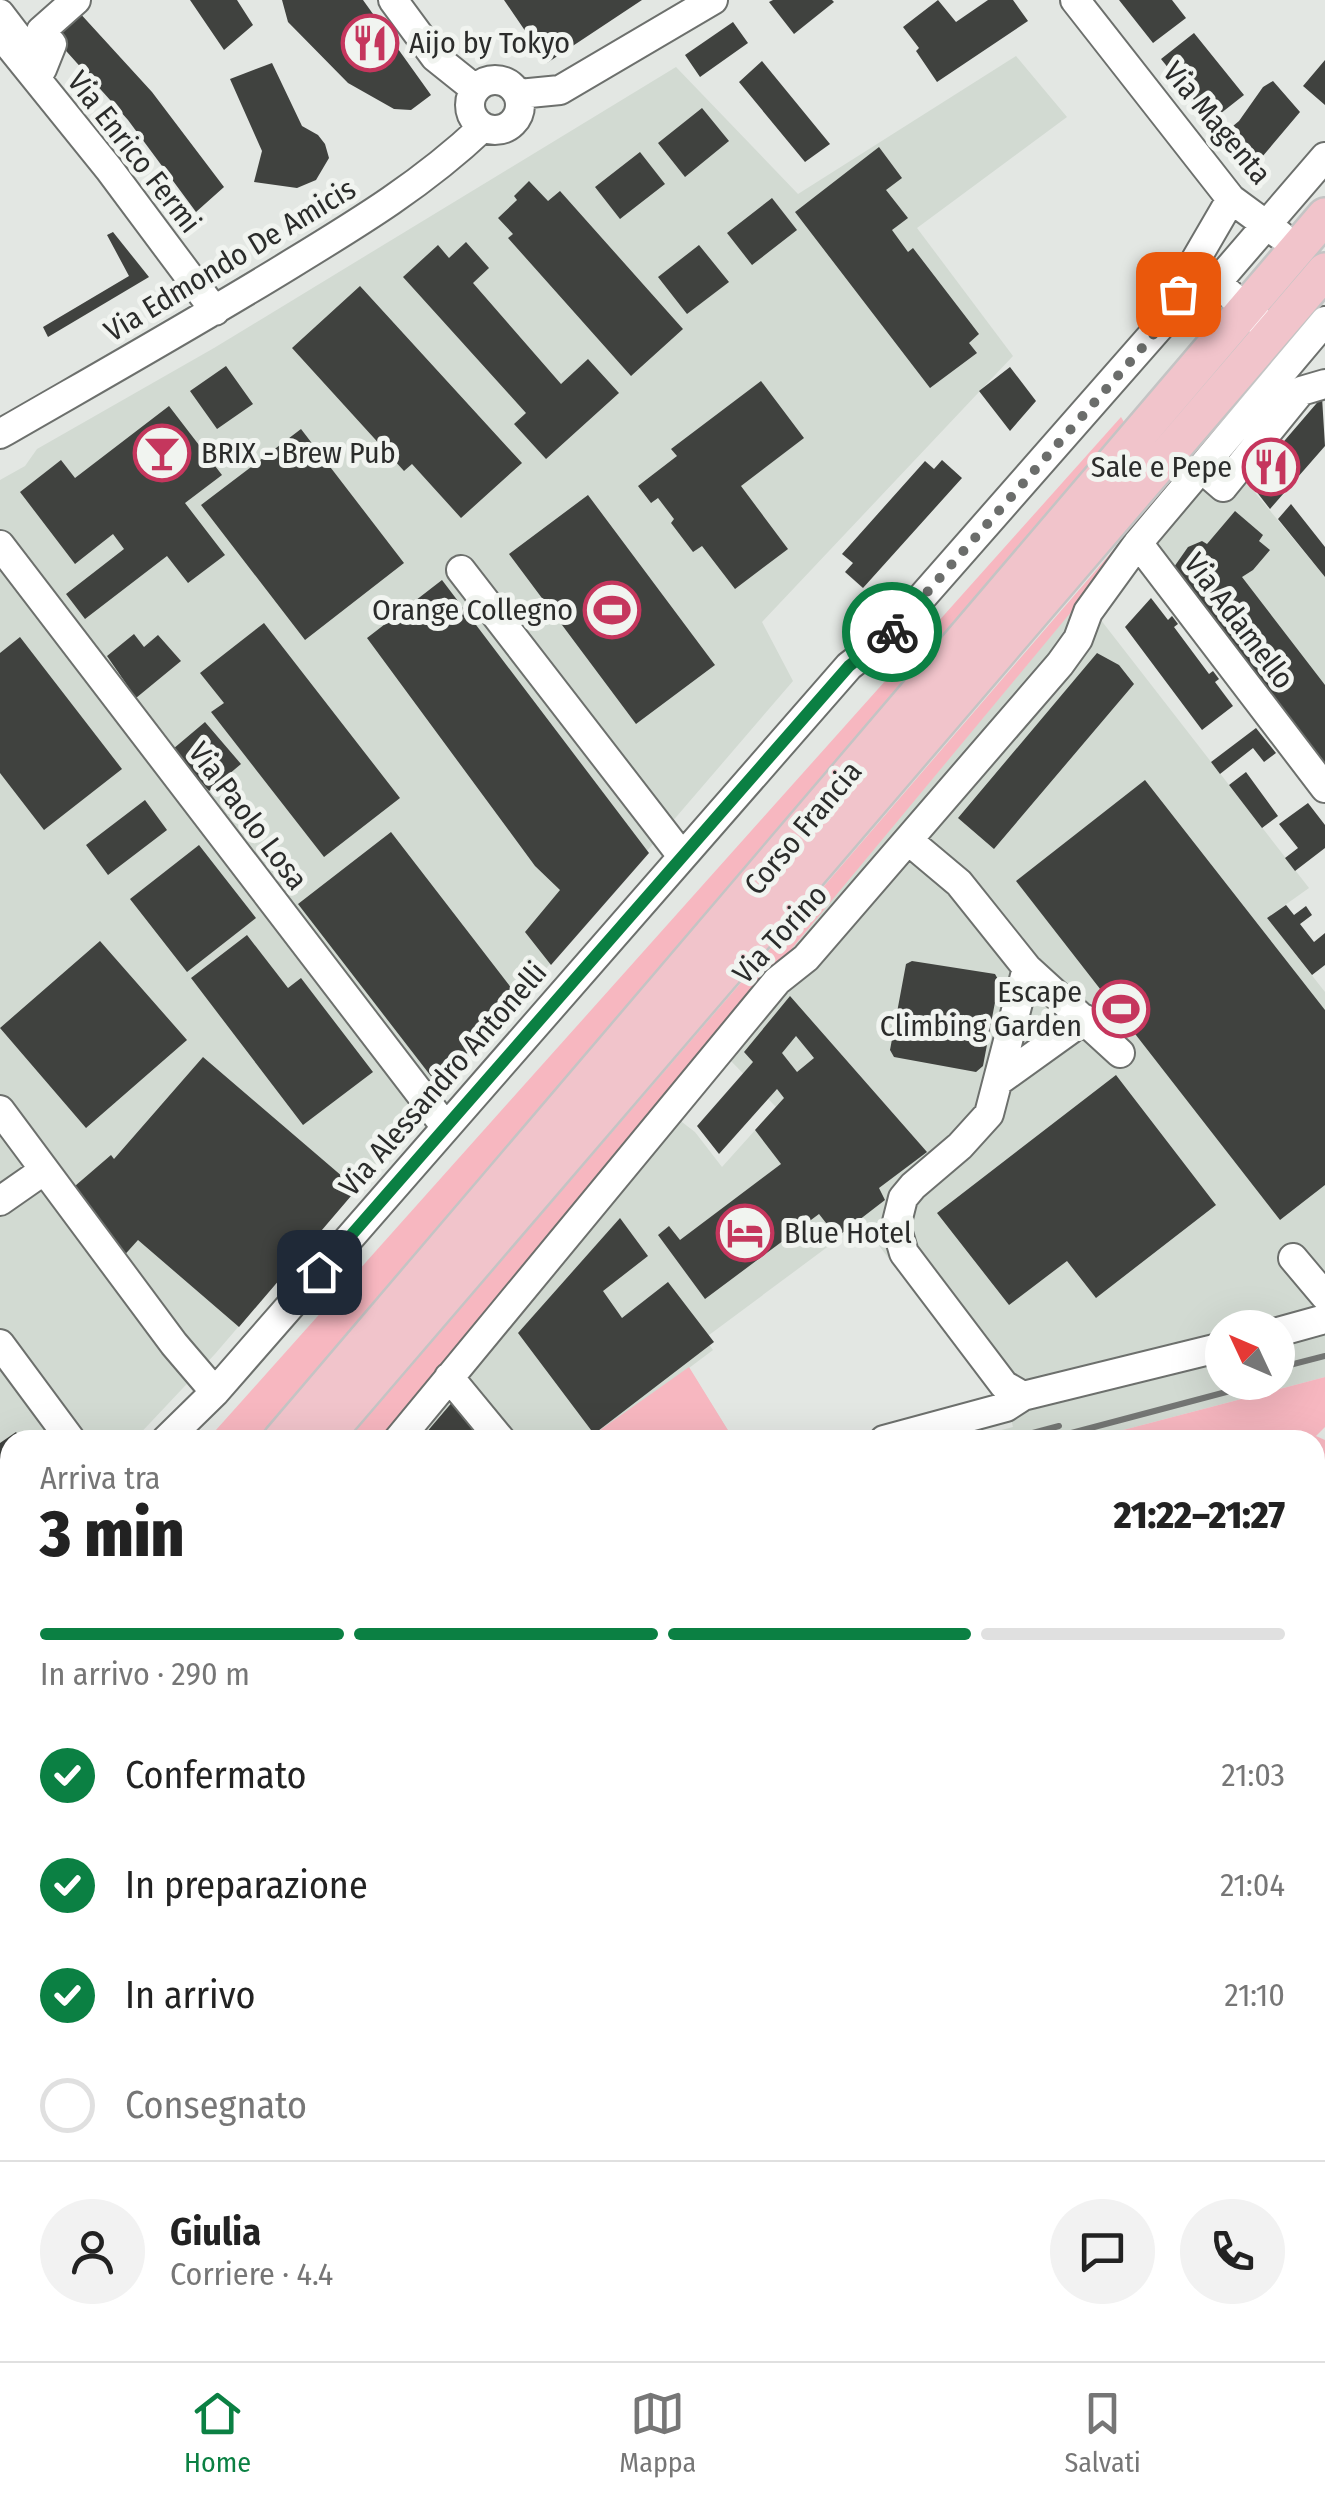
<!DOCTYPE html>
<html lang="it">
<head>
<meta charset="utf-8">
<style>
	body { margin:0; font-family:"Fira Sans Condensed",sans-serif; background:#f2f2f2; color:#222; height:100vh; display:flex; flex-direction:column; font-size:38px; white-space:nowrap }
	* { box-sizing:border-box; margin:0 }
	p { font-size:32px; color:#767676 }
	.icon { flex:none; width:55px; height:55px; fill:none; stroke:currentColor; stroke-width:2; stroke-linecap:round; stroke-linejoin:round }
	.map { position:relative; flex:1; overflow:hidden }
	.details { position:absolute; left:0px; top:1430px; width:1325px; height:932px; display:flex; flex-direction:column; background:#fff; border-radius:30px 30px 0 0; box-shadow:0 10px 40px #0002 }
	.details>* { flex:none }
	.needle { width:65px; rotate:314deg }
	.buttons { position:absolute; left:1205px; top:1310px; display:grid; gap:20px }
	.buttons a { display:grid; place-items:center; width:90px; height:90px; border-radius:50%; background:#fff; box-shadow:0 10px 40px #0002; font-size:50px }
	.pin { position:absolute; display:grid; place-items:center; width:85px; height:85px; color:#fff; margin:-42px; border-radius:20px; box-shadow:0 5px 15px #0006 }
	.courier { position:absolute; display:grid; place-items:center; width:100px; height:100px; margin:-50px; border:8px solid #0b8043; border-radius:50%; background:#fff; color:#222; box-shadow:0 2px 12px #0007 }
	.headline em { font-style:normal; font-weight:800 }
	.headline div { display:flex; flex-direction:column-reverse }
	.headline { display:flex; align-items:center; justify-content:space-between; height:170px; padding:0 40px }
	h1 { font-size:65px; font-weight:800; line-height:75px }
	.bar { display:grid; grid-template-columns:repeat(4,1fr); gap:15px 10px; align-content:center; height:120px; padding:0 40px }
	.bar i { height:12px; border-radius:8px; background:#e0e0e0 }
	.bar .on { background:#0b8043 }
	.bar p { grid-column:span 4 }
	.line { display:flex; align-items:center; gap:25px; padding:0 40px; border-top:2px solid #e0e0e0 }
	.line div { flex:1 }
	.round { display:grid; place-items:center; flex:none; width:105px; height:105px; border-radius:52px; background:#f2f2f2 }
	ol { padding:0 40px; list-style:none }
	li { display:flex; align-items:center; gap:30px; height:110px }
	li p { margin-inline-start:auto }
	li .icon { padding:10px; border-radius:50%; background:#0b8043; color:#fff; stroke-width:4 }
	li:last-child { color:#767676 }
	li i { width:55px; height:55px; border:5px solid #e0e0e0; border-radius:50% }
	.dock { display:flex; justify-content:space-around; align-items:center; height:140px; border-top:2px solid #e0e0e0; background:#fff; font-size:28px; color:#767676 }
	.dock a { display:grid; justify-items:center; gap:5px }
	.dock .on { color:#0b8043 }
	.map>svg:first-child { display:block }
	.built { fill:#d2dad2; fill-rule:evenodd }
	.green { fill:#f7b7c0 }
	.building { fill:#40423f; fill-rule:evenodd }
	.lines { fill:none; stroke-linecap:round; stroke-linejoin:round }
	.minor-casing { stroke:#6d706d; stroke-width:32 }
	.major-casing { stroke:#c4c4c4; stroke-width:40 }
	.minor { stroke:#fff; stroke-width:28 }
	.major { stroke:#f1c4cb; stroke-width:35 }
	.rail { stroke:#747674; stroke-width:6 }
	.done { stroke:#6b6d6b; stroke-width:10; stroke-dasharray:0 18 }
	.route { stroke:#0b8043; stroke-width:12 }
	.labels { text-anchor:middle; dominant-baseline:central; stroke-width:10; stroke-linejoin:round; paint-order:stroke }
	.poi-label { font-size:30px; fill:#2b2c2b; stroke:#f1f4f0; text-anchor:start }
	.street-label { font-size:30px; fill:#2b2c2b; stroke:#f1f4f0 }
</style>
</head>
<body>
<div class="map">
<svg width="1325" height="2361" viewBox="0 0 1325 2361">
	<rect width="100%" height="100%" fill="#e3e7e3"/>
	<!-- built -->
	<path class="built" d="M 1016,56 L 1067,117 L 917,228 L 1013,356 L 762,622 L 793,681 L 215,1354 L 134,1440 L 10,1440 L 10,1677 L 0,1685 L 0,480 L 25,466 L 37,449 L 214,348 L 676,67 L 798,194 Z
		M 1199,425 L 1325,577 L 1325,777 L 1135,534 L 1152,508 L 1147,511 L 1162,466 Z
		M 1083,597 L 1309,888 L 1267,918 L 1325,992 L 1325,1377 L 1085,1440 L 963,1440 L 1013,1427 L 1011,1419 L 861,1222 L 705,1338 L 713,1350 L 689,1368 L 734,1440 L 384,1440 L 661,1106 L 695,1132 L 722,1167 L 776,1107 L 728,1058 L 718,1037 ZM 1222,1328 L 1278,1328 L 1278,1382 L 1222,1382 Z"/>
	<!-- green -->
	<path class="green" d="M 1121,417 L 1127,427 L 262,1440 L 207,1440 Z
		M 1155,506 L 1130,541 L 384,1440 L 347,1440 L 1147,511 Z
		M 689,1367 L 734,1440 L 586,1440 Z
		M 1325,1377 L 1325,1427 L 1316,1436 L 1325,1440 L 1325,1463 L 1315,1455 L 1315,1440 L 1085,1440 Z"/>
	<!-- building -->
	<path class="building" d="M 190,0 L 237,0 L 253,25 L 224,50 Z
		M 282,0 L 363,0 L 431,95 L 411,110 L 394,109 L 348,83 L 288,22 Z
		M 504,0 L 642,0 L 547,63 Z
		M 773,0 L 832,0 L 834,2 L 794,34 L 769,2 Z
		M 938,0 L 956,22 L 988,0 L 1013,0 L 1028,21 L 937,82 L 916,51 L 919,48 L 903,27 Z
		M 1119,0 L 1172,0 L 1186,18 L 1153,43 Z
		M 77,10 L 152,92 L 224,187 L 196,212 L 128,120 L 50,33 Z
		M 733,22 L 748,43 L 700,77 L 685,55 Z
		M 1194,33 L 1244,95 L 1211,121 L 1161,59 Z
		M 1325,60 L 1325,105 L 1303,86 Z
		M 762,61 L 830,144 L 805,162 L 739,82 Z
		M 272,63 L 302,126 L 318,135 L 325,144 L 329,158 L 316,180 L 297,188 L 254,182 L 262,151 L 230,79 Z
		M 1273,81 L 1300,112 L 1251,170 L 1221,136 L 1239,121 L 1263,87 Z
		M 702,108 L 729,141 L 685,177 L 658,143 Z
		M 879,147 L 902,178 L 886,190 L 908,218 L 892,230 L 908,252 L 913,248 L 979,334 L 969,343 L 977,353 L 930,388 L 795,212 Z
		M 640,152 L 665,184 L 620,219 L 595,187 Z
		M 529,181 L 548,201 L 560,191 L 683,329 L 631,376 L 508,238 L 513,234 L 498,218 L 517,200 L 514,196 Z
		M 772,198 L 797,230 L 752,265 L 727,233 Z
		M 113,232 L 149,277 L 48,337 L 43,327 L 129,276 L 107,235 Z
		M 466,242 L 489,268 L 473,283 L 561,384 L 588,359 L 619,393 L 546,459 L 514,424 L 526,413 L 403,277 L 438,245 L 449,258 Z
		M 699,245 L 729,282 L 687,314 L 658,277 Z
		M 360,286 L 522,463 L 461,518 L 412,464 L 404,471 L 292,348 Z
		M 226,366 L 253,404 L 217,429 L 190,391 Z
		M 1010,367 L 1036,401 L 1010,431 L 979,391 Z
		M 761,381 L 804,438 L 741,486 L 788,549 L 735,589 L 702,546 L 693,552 L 671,523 L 674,519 L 658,498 L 651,503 L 638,486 L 677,456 L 671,449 Z
		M 1322,397 L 1325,446 L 1270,509 L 1249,482 Z
		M 169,406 L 222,475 L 185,503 L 225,555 L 188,583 L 167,556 L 85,619 L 66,594 L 124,549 L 113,534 L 75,564 L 20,492 L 61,460 L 75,478 Z
		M 301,429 L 404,563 L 305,640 L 201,505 Z
		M 942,460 L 962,478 L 863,588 L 845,572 L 853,563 L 842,554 L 925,461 L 934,469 Z
		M 588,495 L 715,665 L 636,724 L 509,554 Z
		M 1291,504 L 1325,547 L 1325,577 L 1278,519 Z
		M 1235,511 L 1263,535 L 1259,541 L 1270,550 L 1253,570 L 1242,577 L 1325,685 L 1325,768 L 1174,567 L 1188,547 L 1202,541 L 1207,544 Z
		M 442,580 L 649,853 L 551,965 L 525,932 L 560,890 L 535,866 L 367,638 Z
		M 1151,598 L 1168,620 L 1172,616 L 1178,624 L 1174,627 L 1209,674 L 1213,671 L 1219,679 L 1215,682 L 1233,706 L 1202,730 L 1125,627 Z
		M 264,623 L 400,798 L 324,857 L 211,712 L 224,703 L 200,673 Z
		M 134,634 L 144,647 L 158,635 L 181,661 L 136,698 L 107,656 Z
		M 20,637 L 122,769 L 44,830 L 0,773 L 0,653 Z
		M 1097,653 L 1119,665 L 1134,684 L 994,849 L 958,818 Z
		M 205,722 L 241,764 L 209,791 L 173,749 Z
		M 1256,728 L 1276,753 L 1264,762 L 1253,748 L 1220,774 L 1211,762 Z
		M 1246,772 L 1278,816 L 1262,828 L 1229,785 Z
		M 1145,780 L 1325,1010 L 1325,1185 L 1280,1220 L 1016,881 Z
		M 145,800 L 167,830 L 108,875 L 86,845 Z
		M 1308,803 L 1325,825 L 1325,848 L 1295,871 L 1285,858 L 1298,848 L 1279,824 Z
		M 391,832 L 519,998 L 493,1018 L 496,1022 L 469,1043 L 474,1048 L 445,1070 L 449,1075 L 437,1084 L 298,904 Z
		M 199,845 L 256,918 L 187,972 L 130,899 Z
		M 1286,905 L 1294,915 L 1306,906 L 1312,915 L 1300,924 L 1314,942 L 1325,933 L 1325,965 L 1312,975 L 1267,918 Z
		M 247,935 L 288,988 L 301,978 L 373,1072 L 303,1125 L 191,978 Z
		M 100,941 L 187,1040 L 86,1128 L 0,1028 Z
		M 912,961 L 995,974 L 999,981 L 983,1066 L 976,1072 L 894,1057 L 890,1050 L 906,964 Z
		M 790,996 L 927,1152 L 879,1188 L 885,1200 L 837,1237 L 819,1214 L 705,1299 L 658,1235 L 669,1226 L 680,1240 L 781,1164 L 755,1130 L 784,1098 L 777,1089 L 719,1154 L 697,1126 L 753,1062 L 744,1052 ZM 796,1036 L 814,1058 L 797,1072 L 782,1053 Z
		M 203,1057 L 357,1189 L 239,1327 L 138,1240 L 120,1260 L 68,1192 L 111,1155 L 114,1159 Z
		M 1116,1075 L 1216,1205 L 1096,1298 L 1067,1261 L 1009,1305 L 937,1213 Z
		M 620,1218 L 648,1256 L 603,1291 L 622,1318 L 668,1282 L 714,1342 L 594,1434 L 518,1333 Z
		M 454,1400 L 489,1440 L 458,1440 L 453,1434 L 448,1440 L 420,1440 Z
		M 16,1432 L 22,1440 L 10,1440 L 8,1479 L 0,1468 L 0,1443 Z
		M 1315,2021 L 1325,2026 L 1325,2069 L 1315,2058 Z
		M 1325,2157 L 1325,2209 L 1315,2198 L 1315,2158 L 1319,2162 Z
		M 10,2289 L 10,2336 L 0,2337 L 0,2301 Z"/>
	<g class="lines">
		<!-- minor casing -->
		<g class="minor-casing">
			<path id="minor" d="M 393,0 L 435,57 L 475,89
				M 1075,0 L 1231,199 L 1280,235
				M 0,14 L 42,69 L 52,44 L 41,31 L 76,0
				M 0,34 L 109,169 L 215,311
				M470 105a25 25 0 1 1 50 0a25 25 0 1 1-50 0Z
				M 519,94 L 560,90 L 713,0
				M 1196,263 L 1261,323
				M 1169,316 L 1181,285 L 1231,199
				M 0,434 C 97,378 195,323 291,264 C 360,222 424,183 483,127
				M 1201,468 L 1223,487 L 1301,391 L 1325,384
				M 1138,543 L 1325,788
				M 0,545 L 445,1126
				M 461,570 L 682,856
				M 909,841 L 959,883 L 1027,968 L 1120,1053
				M 1000,1080 L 1085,1019
				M 0,1110 L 174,1344 L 215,1392
				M 0,1201 L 43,1171
				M 1293,1258 L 1325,1296
				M 1278,1332 L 1325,1319
				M 0,1344 L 71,1440
				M 449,1377 L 501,1440
				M 1023,1396 L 1004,1385 L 904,1253 L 896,1226 L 903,1198 L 913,1186 L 960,1146 L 989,1114 L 1027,968
				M 166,1440 L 215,1392 L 849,666 L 888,636 L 1169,316 L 1200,302 L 1325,157
				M 398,1440 L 777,981 L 806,958 L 1060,664 L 1078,639 L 1088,612 L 1138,543 L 1325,321
				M 884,1440 L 1006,1407 L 1023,1396 L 1222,1347
				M 0,1518 L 10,1517
				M 1315,1536 L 1325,1524
				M 0,1896 L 10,1886
				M 0,2264 L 10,2273
				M 1315,2338 L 1325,2351
				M 97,2352 L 106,2361
				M 487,2352 L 496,2361
				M 949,2352 L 956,2361
				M 0,2353 L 10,2352
				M 377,2361 L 385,2352
				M 673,2361 L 681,2352
				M 1110,2361 L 1121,2352"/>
		</g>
		<!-- major casing -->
		<g class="major-casing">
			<path id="major" d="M 281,1440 L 1325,216
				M 322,1440 L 1325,271
				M 0,1771 L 10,1759
				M 0,1813 L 10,1801"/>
		</g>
		<!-- minor -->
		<use href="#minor" class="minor"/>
		<!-- major -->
		<use href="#major" class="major"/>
		<!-- rail -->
		<path class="rail" d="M 1278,1368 L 1325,1356
			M 1006,1440 L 1059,1426
			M 1045,1440 L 1264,1382
			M 0,1715 L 10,1712"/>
	</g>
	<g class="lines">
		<!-- done -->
		<path class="done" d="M 892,632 L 1137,354 L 1169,316 L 1178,294"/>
		<!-- route -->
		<path class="route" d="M 319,1272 L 849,666 L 892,632"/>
	</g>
	<!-- icons -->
	<defs>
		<g id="restaurant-ring" transform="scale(2.875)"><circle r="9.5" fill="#f1f4f0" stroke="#c5365d" stroke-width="1.5"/><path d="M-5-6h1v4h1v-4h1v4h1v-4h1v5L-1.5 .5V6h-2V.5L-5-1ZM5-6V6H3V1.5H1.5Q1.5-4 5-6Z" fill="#c5365d"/></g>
		<g id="bar-ring" transform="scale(2.875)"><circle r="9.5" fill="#f1f4f0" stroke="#c5365d" stroke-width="1.5"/><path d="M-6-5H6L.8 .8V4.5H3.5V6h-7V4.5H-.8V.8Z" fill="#c5365d"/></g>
		<g id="stadium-ring" transform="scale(2.875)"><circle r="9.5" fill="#f1f4f0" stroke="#c5365d" stroke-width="1.5"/><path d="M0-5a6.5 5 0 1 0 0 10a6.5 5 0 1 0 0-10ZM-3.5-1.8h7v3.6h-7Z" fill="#c5365d"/></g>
		<g id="hotel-ring" transform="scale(2.875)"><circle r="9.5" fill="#f1f4f0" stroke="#c5365d" stroke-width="1.5"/><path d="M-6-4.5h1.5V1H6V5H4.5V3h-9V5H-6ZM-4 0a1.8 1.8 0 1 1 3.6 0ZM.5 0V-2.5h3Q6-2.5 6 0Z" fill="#c5365d"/></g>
	</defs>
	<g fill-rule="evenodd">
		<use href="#restaurant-ring" x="370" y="43"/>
		<use href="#bar-ring" x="162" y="453"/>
		<use href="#restaurant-ring" x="1271" y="467"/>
		<use href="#stadium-ring" x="612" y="610"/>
		<use href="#stadium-ring" x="1121" y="1009"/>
		<use href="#hotel-ring" x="745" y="1233"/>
	</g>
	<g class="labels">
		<!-- poi labels -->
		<g class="poi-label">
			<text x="409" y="43">Aijo by Tokyo</text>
			<text x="201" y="453">BRIX - Brew Pub</text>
			<text x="1232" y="467" text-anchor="end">Sale e Pepe</text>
			<text x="573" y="610" text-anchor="end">Orange Collegno</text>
			<text x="1082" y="992" text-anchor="end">Escape<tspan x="1082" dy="34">Climbing Garden</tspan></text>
			<text x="784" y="1233">Blue Hotel</text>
		</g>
		<!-- street labels -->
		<g class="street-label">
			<text transform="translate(1217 123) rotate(50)">Via Magenta</text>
			<text transform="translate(134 152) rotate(52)">Via Enrico Fermi</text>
			<text transform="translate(230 260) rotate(-31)">Via Edmondo De Amicis</text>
			<text transform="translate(1239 621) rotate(53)">Via Adamello</text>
			<text transform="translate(248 816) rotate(53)">Via Paolo Losa</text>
			<text transform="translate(803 828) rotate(-50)">Corso Francia</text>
			<text transform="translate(780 934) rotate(-47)">Via Torino</text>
			<text transform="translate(443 1079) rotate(-49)">Via Alessandro Antonelli</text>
		</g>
	</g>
</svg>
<div class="buttons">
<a><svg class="needle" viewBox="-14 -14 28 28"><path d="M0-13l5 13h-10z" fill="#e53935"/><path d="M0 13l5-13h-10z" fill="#767676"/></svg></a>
</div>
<div class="pin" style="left:1178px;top:294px;background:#ea580c"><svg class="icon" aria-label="bag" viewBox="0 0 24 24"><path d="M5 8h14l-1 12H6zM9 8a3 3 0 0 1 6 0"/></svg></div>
<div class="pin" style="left:319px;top:1272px;background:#1f2937"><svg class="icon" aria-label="home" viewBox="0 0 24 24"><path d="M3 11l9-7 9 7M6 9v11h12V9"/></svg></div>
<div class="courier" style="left:892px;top:632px"><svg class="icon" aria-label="bike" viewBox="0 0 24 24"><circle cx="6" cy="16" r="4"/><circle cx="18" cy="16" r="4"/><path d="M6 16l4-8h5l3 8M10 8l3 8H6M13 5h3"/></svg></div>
<section class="details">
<div class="headline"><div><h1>3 min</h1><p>Arriva tra</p></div><em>21:22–21:27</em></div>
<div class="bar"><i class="on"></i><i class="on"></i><i class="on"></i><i></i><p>In arrivo · 290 m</p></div>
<ol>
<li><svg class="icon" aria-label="check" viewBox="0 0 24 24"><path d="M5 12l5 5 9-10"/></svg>Confermato<p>21:03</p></li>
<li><svg class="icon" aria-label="check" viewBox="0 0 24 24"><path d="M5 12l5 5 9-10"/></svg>In preparazione<p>21:04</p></li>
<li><svg class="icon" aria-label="check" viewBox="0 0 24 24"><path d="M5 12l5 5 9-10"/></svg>In arrivo<p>21:10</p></li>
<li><i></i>Consegnato</li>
</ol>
<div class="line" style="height:180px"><a class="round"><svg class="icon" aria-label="person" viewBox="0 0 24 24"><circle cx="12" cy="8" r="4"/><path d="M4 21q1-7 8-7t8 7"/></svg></a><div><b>Giulia</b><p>Corriere · 4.4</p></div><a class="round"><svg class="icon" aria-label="chat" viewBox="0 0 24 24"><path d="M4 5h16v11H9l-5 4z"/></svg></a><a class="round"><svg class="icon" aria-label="phone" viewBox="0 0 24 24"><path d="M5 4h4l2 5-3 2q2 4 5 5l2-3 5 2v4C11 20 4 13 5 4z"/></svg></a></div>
</section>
</div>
<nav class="dock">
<a class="on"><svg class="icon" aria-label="home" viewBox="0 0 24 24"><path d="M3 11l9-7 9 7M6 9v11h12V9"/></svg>Home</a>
<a><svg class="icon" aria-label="map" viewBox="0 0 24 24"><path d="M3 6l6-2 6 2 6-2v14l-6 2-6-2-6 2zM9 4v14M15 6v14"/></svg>Mappa</a>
<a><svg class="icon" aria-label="saved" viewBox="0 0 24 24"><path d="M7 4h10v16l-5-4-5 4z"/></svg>Salvati</a>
</nav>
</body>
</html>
